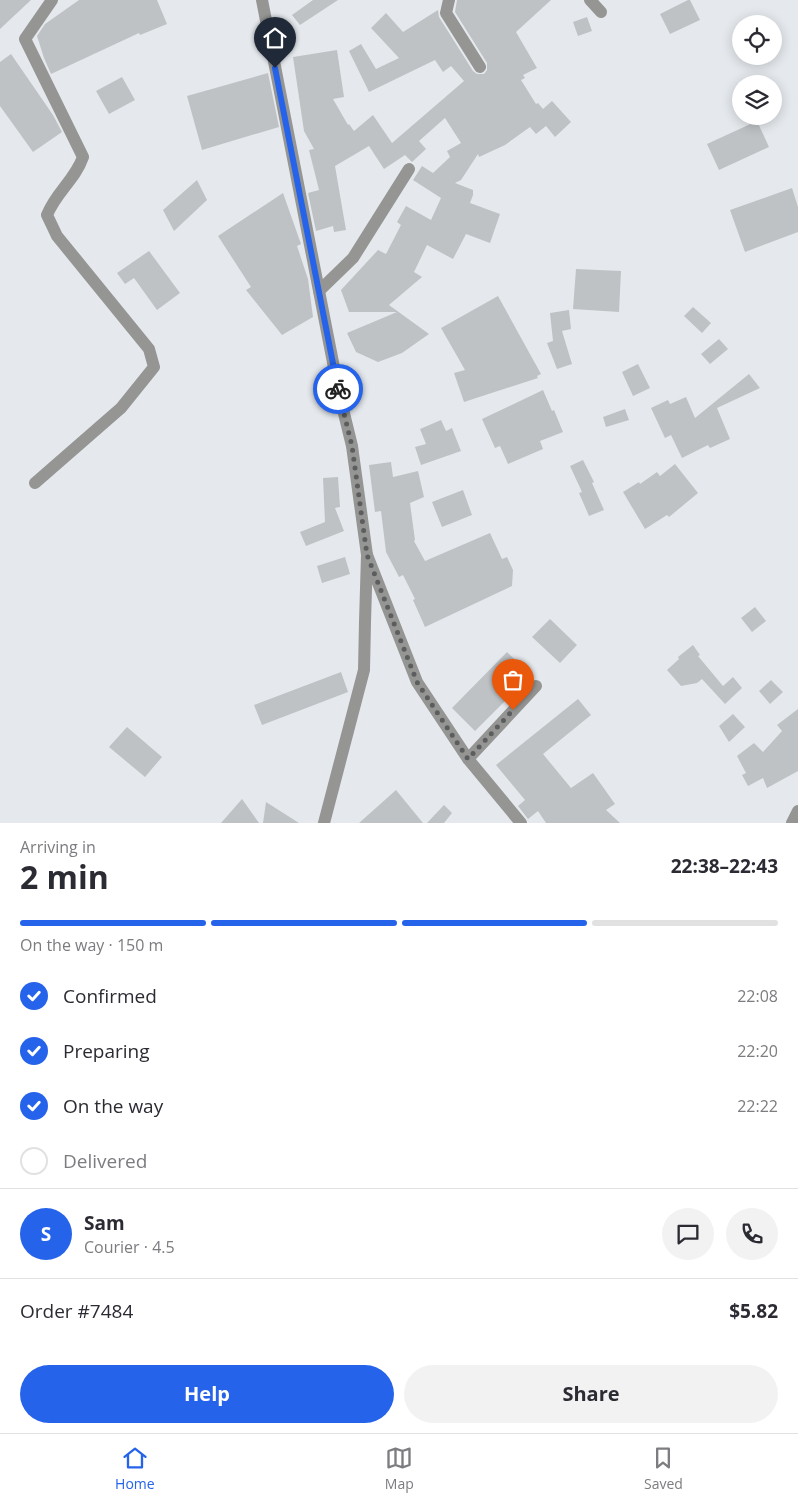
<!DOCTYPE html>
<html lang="en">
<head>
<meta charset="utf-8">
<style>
	body { margin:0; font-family:"Open Sans",sans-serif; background:#f2f2f3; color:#2b2b33; height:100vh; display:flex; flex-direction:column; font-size:19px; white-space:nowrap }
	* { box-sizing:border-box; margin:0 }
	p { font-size:16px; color:#7c7c81 }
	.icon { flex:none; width:28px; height:28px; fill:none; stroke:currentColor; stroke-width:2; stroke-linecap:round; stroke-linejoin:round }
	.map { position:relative; height:823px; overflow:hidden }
	.side { display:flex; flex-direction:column; background:#fff; flex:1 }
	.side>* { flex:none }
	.buttons { position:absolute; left:732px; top:15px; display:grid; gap:10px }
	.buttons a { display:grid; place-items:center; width:50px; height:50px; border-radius:50%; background:#fff; box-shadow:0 2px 12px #0003; font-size:25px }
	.pin { position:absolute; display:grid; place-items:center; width:42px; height:42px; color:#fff; margin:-51px -21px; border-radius:50% 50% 50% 0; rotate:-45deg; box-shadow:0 0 5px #0007 }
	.pin .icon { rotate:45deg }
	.courier { position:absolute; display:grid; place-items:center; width:50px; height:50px; margin:-25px; border:4px solid #2563eb; border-radius:50%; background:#fff; color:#222; box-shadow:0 1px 6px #0007 }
	.head em { font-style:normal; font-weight:700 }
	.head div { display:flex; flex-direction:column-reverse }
	.head { display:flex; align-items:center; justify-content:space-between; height:85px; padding:0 20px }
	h1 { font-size:32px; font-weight:700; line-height:38px }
	.bar { display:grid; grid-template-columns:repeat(4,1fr); gap:8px 5px; align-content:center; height:60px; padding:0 20px }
	.bar i { height:6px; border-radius:4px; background:#e1e1e2 }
	.bar .on { background:#2563eb }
	.bar p { grid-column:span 4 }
	.line { display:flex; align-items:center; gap:12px; padding:0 20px; border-top:1px solid #e1e1e2 }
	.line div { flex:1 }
	.round { display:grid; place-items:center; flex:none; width:52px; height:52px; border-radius:26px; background:#f2f2f3 }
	ol { padding:0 20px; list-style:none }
	li { display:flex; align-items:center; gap:15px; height:55px }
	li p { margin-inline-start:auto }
	li .icon { padding:5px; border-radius:50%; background:#2563eb; color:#fff; stroke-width:4 }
	li:last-child { color:#7c7c81 }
	li i { width:28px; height:28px; border:2px solid #e1e1e2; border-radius:50% }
	.action { display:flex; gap:10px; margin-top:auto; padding:10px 20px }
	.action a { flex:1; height:58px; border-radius:30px; background:#2563eb; color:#fff; font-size:20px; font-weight:700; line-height:58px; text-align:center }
	.action a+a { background:#f2f2f3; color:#2b2b33 }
	.dock { display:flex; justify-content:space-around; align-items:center; height:70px; border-top:1px solid #e1e1e2; background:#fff; font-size:14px; color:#7c7c81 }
	.dock a { display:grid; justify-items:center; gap:2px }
	.dock .on { color:#2563eb }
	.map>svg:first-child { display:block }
	.building { fill:#bec2c5 }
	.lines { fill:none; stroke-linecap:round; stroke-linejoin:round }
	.minor { stroke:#959593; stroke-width:12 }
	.tertiary { stroke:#959593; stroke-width:12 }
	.done { stroke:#5b5d5f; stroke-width:5; stroke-dasharray:0 9 }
	.route { stroke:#2563eb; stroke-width:6 }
</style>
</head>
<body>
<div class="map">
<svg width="798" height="823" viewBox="0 0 798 823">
	<rect width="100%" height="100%" fill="#e5e9ed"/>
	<!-- building -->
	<path class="building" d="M 0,0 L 31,0 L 0,29 Z
		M 79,0 L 157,0 L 167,24 L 140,35 L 139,33 L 51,74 L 44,58 L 37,36 L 45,24 Z
		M 313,0 L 338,0 L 300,25 L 292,15 Z
		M 457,0 L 551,0 L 516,32 L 537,68 L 523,75 L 525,78 L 521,80 L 536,104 L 538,103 L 543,109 L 552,101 L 571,122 L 555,137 L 546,126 L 536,134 L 530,127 L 505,145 L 479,157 L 478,154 L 461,180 L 455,183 L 473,190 L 473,195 L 470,203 L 500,214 L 490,243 L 466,234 L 453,259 L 427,245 L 414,272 L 422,277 L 389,305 L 429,334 L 402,353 L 378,362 L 356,352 L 347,333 L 397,312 L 349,312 L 341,290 L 378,250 L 386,254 L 401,225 L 397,222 L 406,206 L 431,220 L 441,198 L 413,180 L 422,166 L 433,173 L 450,157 L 447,151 L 461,143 L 445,118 L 419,141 L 426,149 L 412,162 L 405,155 L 384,169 L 369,146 L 335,166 L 346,230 L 334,232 L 333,226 L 316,231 L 308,193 L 319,190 L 309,150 L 314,149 L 304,131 L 293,57 L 337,50 L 344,97 L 333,99 L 348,125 L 349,124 L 354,131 L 373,115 L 392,143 L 464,81 L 451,66 L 443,72 L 435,60 L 369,92 L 349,51 L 361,44 L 376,69 L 399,58 L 371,28 L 386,13 L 403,32 L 438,10 L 439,17 L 473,71 L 477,74 L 484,74 L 487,70 L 487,63 L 455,12 Z
		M 688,0 L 690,0 L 700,20 L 670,34 L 660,14 Z
		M 587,17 L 592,31 L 578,36 L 573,22 Z
		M 11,54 L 53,115 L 62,132 L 33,152 L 0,106 L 0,62 Z
		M 268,73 L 279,127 L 202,150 L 187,96 Z
		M 122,77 L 135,100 L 109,114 L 96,91 Z
		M 757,121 L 769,147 L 719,170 L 707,144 Z
		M 197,180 L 207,200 L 174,231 L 163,210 Z
		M 792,188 L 798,207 L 798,232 L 745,252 L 730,210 Z
		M 283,193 L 301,244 L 297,246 L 308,279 L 313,317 L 282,335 L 246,290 L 251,287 L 218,236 Z
		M 149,251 L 180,293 L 157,310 L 134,278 L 125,284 L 117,273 Z
		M 576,269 L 621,271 L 619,312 L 573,309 Z
		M 498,296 L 541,374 L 537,376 L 538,378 L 464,402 L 454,373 L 465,370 L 441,328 Z
		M 693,307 L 711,323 L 702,333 L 684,316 Z
		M 569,310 L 571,329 L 562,331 L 572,364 L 557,369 L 547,343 L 553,341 L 550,313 Z
		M 719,339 L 728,349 L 710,364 L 701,354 Z
		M 638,364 L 650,388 L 633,396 L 622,372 Z
		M 749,374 L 760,388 L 717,408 L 730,439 L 710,448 L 708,445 L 682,458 L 671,435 L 665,438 L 651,408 L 668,400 L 670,404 L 686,397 L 695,418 Z
		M 543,390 L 552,411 L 554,410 L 563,432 L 540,441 L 543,449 L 508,464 L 500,446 L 495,448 L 482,419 Z
		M 625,409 L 629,420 L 606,427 L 603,417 Z
		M 441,420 L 446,431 L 452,428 L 461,451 L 421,465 L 415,447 L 426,444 L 420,429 Z
		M 583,460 L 594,482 L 592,483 L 604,510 L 589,516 L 579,493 L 582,492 L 570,466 Z
		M 391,462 L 393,477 L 418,471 L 424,497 L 410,503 L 415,540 L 414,541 L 425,561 L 490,533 L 502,559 L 507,557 L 513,570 L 512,586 L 425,627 L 413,600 L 415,599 L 403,575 L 399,577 L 386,552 L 381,511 L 375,512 L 369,465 Z
		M 675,464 L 698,493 L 669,517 L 667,515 L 645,529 L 623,492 L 639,482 L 640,484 L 657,472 L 660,476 Z
		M 338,477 L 340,507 L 335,508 L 344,531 L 306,546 L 300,532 L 325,522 L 323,478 Z
		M 463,490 L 472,515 L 442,527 L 432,502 Z
		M 345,557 L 350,574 L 322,583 L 317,566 Z
		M 755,607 L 766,621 L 752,632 L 741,618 Z
		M 550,619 L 577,645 L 560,663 L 532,637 Z
		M 693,645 L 700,655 L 698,656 L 723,686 L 733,677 L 742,688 L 725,704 L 702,679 L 697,683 L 681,686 L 667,670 L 679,659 L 678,657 Z
		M 507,652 L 531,675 L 475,731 L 452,708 Z
		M 341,672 L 348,692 L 262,725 L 254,705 Z
		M 771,680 L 783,692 L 770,704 L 759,691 Z
		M 578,699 L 591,715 L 543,754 L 571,788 L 593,773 L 615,804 L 606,810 L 620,823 L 546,823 L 538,811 L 528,819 L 518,806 L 525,800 L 496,765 Z
		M 798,709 L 798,771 L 767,788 L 763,778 L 748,786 L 742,775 L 746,773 L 737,756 L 754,743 L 763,752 L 782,731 L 777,725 Z
		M 733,714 L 745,727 L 729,742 L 719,726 Z
		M 127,727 L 162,757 L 145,777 L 109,747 Z
		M 396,790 L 423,823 L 359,823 Z
		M 242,799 L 259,823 L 221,823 Z
		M 266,802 L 299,823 L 263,823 Z
		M 444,805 L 452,813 L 444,823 L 427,823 Z"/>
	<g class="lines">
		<!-- minor -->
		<path class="minor" d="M 449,0 L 446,13 L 480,67
			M 590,0 L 601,12
			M 319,291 L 353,258 L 409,169
			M 35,483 L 121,408 L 154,367 L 149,349 L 57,236 L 47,215 C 56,192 75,180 83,157 L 25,39 L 52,0
			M 367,555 L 417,682 L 468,759 L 521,823
			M 468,759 L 536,686
			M 792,823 L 798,811"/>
		<!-- tertiary -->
		<path class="tertiary" d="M 262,0 L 339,393 L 352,446 L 367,555 L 365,622 L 364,670 L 324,823"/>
	</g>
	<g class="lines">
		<!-- done -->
		<path class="done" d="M 338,389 L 352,446 L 367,555 L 417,682 L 468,759 L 513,710"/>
		<!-- route -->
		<path class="route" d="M 275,68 L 338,389"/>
	</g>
</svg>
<div class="buttons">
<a><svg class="icon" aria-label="locate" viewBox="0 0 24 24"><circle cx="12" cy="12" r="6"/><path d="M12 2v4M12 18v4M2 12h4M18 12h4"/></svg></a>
<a><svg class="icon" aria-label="layers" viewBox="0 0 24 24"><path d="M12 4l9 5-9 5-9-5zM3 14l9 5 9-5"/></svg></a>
</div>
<div class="pin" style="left:513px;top:710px;background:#ea580c"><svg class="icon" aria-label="bag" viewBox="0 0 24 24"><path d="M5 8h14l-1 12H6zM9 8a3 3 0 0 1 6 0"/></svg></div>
<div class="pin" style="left:275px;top:68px;background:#1f2937"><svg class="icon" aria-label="home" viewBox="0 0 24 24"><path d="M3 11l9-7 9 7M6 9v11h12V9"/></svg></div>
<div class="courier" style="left:338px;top:389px"><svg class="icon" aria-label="bike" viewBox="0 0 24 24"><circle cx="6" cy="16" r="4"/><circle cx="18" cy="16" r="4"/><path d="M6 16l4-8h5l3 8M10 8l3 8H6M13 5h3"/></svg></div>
</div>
<section class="side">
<div class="head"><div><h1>2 min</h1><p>Arriving in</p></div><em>22:38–22:43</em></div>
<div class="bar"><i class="on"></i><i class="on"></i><i class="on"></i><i></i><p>On the way · 150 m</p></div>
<ol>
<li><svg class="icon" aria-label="check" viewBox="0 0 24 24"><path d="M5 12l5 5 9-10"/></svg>Confirmed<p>22:08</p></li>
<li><svg class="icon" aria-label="check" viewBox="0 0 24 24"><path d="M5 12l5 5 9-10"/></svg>Preparing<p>22:20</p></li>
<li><svg class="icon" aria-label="check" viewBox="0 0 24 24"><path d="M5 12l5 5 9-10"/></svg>On the way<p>22:22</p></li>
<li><i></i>Delivered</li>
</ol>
<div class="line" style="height:90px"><b class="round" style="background:#2563eb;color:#fff">S</b><div><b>Sam</b><p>Courier · 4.5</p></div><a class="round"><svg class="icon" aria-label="chat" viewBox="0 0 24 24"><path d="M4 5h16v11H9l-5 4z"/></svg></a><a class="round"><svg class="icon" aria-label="phone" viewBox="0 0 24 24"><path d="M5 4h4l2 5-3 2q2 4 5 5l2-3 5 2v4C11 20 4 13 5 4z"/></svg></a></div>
<div class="line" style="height:65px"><div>Order #7484</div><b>$5.82</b></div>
<div class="action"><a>Help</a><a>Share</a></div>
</section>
<nav class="dock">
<a class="on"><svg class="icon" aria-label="home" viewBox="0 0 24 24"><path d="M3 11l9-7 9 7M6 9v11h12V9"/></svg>Home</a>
<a><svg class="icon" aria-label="map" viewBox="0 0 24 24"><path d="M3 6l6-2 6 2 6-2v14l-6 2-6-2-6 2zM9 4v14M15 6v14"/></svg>Map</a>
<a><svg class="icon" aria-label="saved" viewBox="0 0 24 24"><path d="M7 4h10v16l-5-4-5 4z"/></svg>Saved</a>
</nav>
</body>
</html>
